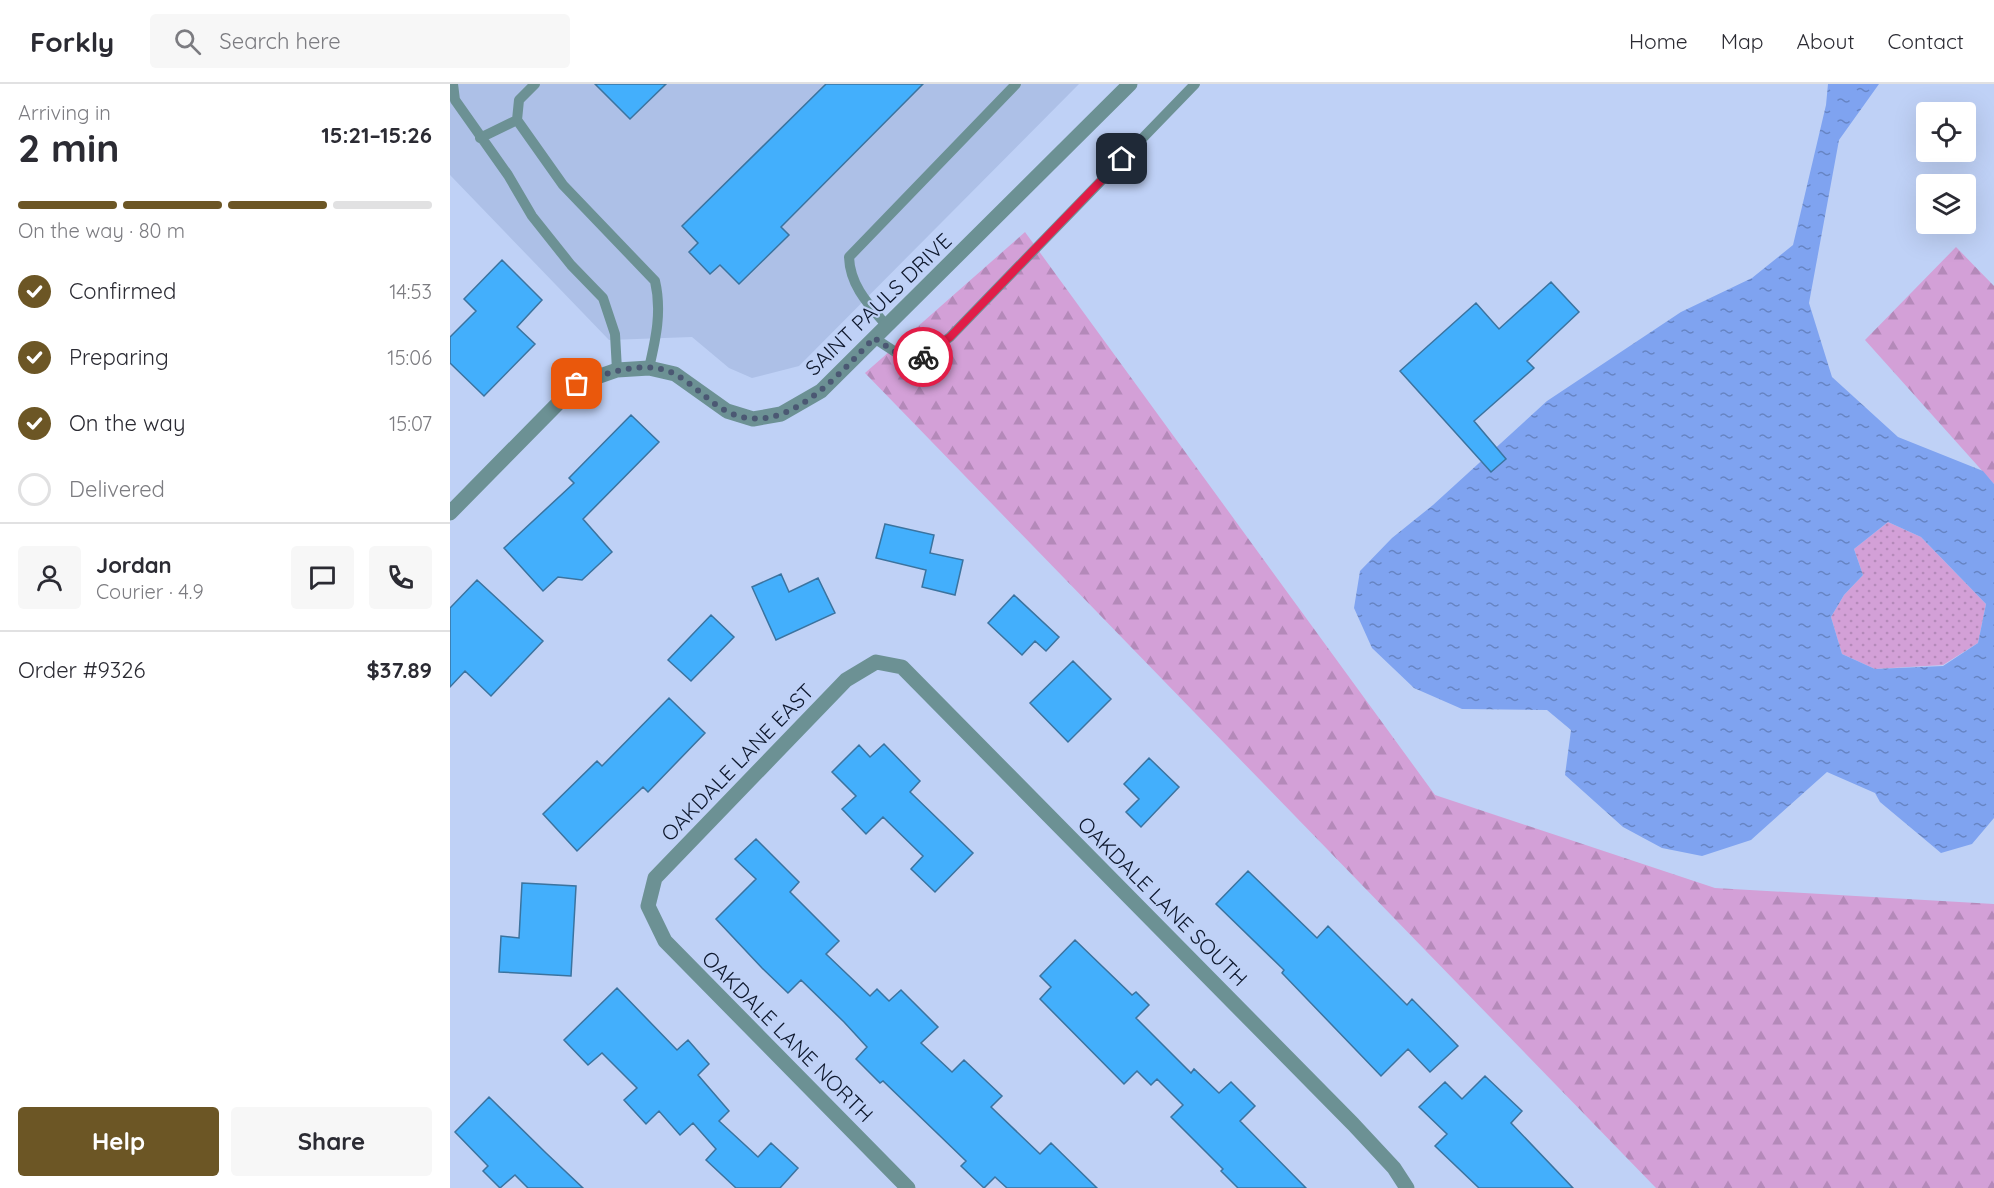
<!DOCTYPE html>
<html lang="en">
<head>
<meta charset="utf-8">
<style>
	body { margin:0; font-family:Quicksand,sans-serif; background:#f7f7f7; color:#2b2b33; height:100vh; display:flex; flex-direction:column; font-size:22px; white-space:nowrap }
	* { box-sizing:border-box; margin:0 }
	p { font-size:20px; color:#7c7c81 }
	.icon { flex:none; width:33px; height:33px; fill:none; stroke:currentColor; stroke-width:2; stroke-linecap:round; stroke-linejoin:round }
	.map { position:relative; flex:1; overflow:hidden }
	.panel { display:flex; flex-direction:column; background:#fff; width:450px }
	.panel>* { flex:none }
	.tools { position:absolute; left:1466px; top:18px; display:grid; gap:12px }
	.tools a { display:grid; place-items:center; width:60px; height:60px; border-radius:6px; background:#fff; box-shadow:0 6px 24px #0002; font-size:30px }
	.pin { position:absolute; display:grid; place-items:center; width:51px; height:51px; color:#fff; margin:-26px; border-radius:12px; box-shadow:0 3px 9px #0006 }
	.courier { position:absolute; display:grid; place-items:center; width:60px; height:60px; margin:-30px; border:4px solid #e11d48; border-radius:50%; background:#fff; color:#222; box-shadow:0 2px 8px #0007 }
	.summary em { font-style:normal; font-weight:800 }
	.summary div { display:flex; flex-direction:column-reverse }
	.summary { display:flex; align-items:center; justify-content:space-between; height:102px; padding:0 18px }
	h1 { font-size:39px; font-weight:800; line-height:45px }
	.bar { display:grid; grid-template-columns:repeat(4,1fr); gap:9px 6px; align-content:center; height:72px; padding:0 18px }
	.bar i { height:8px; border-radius:4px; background:#e1e1e2 }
	.bar .on { background:#6c5625 }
	.bar p { grid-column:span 4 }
	.line { display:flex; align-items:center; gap:15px; padding:0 18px; border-top:2px solid #e1e1e2 }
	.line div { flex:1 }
	.round { display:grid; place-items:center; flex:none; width:63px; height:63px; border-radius:6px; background:#f7f7f7 }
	ol { padding:0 18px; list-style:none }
	li { display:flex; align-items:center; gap:18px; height:66px }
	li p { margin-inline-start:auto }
	li .icon { padding:6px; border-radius:50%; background:#6c5625; color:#fff; stroke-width:4 }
	li:last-child { color:#7c7c81 }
	li i { width:33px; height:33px; border:3px solid #e1e1e2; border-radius:50% }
	.action { display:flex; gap:12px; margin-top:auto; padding:12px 18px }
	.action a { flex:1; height:69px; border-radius:6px; background:#6c5625; color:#fff; font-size:24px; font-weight:800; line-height:69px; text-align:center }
	.action a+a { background:#f7f7f7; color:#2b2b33 }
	header { display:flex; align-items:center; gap:36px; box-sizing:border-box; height:84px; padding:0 30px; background:#fff; border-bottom:2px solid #e1e1e2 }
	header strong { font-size:28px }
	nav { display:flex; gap:33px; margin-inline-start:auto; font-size:21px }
	.search { width:420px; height:54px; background:#f7f7f7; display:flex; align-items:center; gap:15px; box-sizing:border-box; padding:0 21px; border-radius:6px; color:#7c7c81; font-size:22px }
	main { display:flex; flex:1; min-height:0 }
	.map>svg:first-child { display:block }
	.built { fill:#adc0e7 }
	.grass { fill:url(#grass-dots) }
	.forest { fill:url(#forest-firs) }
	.water { fill:url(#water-ripples); fill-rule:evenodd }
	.building { fill:#43affc; stroke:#3b739f; stroke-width:1.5 }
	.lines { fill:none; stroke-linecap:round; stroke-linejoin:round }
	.lane { stroke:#6c9194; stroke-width:10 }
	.street { stroke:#6c9194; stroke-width:15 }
	.done { stroke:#4b5873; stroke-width:6; stroke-dasharray:0 10.8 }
	.route { stroke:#e11d48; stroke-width:8 }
	.labels { text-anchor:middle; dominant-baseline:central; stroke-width:4.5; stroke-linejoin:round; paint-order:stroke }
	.street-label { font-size:21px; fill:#0d172c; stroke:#bfd1f6 }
</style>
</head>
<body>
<header>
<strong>Forkly</strong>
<div class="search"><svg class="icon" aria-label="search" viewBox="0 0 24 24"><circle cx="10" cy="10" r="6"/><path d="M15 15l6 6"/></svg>Search here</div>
<nav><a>Home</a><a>Map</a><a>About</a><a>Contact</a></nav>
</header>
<main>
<section class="panel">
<div class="summary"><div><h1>2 min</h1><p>Arriving in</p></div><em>15:21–15:26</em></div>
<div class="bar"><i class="on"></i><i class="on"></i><i class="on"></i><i></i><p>On the way · 80 m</p></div>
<ol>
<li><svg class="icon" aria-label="check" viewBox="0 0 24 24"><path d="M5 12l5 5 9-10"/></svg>Confirmed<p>14:53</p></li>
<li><svg class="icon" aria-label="check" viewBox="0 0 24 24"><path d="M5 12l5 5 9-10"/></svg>Preparing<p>15:06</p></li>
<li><svg class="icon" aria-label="check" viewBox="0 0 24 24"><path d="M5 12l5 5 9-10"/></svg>On the way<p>15:07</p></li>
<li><i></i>Delivered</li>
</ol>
<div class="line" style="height:108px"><a class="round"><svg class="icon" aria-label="person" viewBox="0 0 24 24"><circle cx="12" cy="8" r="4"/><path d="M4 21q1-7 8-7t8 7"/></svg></a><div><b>Jordan</b><p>Courier · 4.9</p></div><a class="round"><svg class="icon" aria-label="chat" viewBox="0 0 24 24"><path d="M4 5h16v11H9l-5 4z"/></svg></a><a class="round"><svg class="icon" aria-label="phone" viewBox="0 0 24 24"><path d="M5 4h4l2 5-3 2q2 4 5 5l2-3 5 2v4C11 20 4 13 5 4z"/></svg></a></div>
<div class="line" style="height:78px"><div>Order #9326</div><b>$37.89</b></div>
<div class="action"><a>Help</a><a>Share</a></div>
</section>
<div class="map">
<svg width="1544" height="1104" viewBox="0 0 1544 1104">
	<defs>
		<pattern id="grass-dots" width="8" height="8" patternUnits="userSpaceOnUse" patternTransform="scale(1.5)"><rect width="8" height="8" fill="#d3a0d7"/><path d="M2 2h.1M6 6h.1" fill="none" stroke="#b489b9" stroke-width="1.8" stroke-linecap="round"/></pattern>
		<pattern id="forest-firs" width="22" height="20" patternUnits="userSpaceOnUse" patternTransform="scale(1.5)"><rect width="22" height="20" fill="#d3a0d7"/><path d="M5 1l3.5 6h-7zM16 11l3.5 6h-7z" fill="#b489b9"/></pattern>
		<pattern id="water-ripples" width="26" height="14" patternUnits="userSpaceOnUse" patternTransform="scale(1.5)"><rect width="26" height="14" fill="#7fa3f0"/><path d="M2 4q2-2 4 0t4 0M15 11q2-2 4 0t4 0" fill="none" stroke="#6684c3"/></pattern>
	</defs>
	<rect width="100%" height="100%" fill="#bfd1f6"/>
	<!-- built -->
	<path class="built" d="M 0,0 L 629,0 L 349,282 L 302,294 L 279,284 L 242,253 L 159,256 L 0,91 Z"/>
	<!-- grass -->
	<path class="grass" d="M 1438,438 L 1471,453 L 1536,520 L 1528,559 L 1493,581 L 1425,585 L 1392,570 L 1381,533 L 1394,511 L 1413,491 L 1404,465 Z"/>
	<!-- forest -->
	<path class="forest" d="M 575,148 L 985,711 L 1265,804 L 1544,820 L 1544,1104 L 1206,1104 L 415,289 Z
		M 1506,163 L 1544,202 L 1544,400 L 1415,256 Z"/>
	<!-- water -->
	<path class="water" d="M 1378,0 L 1429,0 L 1389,56 L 1359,219 L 1382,293 L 1448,353 L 1533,387 L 1544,400 L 1544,734 L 1522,760 L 1491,769 L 1430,718 L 1425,709 L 1377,688 L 1301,756 L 1252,772 L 1212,764 L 1173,743 L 1115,691 L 1121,646 L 1097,626 L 1012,625 L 964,604 L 922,564 L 904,524 L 910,487 L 942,454 L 983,421 L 1097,317 L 1231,228 L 1302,194 L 1343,161 L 1376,21 ZM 1438,438 L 1471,453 L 1536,520 L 1528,559 L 1493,582 L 1425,585 L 1392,570 L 1381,533 L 1394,511 L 1413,491 L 1404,465 Z"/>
	<!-- building -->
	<path class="building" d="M 145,0 L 216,0 L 180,35 Z
		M 376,0 L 473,0 L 331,143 L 339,151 L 289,200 L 270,181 L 260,190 L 239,168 L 248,159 L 232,142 Z
		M 52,176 L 92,216 L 67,243 L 85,260 L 34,312 L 0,279 L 0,253 L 26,227 L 14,215 Z
		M 1101,198 L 1129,228 L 1077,277 L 1084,284 L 1024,337 L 1056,375 L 1041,388 L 950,287 L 1026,219 L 1049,245 Z
		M 181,331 L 209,358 L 133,435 L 162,468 L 132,496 L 108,493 L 93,507 L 54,464 L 124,399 L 119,394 Z
		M 435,440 L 484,451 L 480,469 L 513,476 L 505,511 L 472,503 L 476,486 L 426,474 Z
		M 331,490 L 339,508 L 368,494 L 385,529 L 326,556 L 302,503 Z
		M 27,496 L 93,557 L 41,612 L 15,587 L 0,603 L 0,524 Z
		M 564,511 L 609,553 L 596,567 L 585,557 L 572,571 L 538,539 Z
		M 261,531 L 284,553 L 241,597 L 218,576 Z
		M 623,577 L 661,615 L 618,658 L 580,619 Z
		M 219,614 L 255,649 L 198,708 L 193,703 L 127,767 L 93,730 L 147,677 L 152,682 Z
		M 434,660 L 470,697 L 460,708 L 523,769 L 485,808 L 461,785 L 473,772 L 433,733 L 416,750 L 392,725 L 406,712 L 382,688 L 409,661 L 420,673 Z
		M 699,674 L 729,703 L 691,743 L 676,728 L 689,715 L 674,700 Z
		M 306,755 L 349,798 L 340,808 L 389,857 L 376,870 L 420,912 L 427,905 L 439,917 L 451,906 L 488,943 L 471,959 L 502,988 L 514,976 L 552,1012 L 541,1023 L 590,1070 L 601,1059 L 647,1104 L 557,1104 L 545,1093 L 534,1104 L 511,1082 L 516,1077 L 433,997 L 430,999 L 406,975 L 417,963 L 394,938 L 351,896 L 338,909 L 312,884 L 266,835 L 306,795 L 285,775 Z
		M 798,787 L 867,854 L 878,842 L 957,921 L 962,915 L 1008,962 L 980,988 L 958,965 L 931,992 L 832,889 L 834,886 L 766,820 Z
		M 72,799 L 126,802 L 121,892 L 49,888 L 51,852 L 69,854 Z
		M 625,856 L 682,911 L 686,908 L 699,921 L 686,934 L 741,989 L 744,985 L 769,1009 L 781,998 L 805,1022 L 790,1037 L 856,1104 L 788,1104 L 771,1087 L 773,1085 L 721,1033 L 733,1021 L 707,995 L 701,1001 L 687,987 L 674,1000 L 590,915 L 601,903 L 590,892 Z
		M 167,904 L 227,966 L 238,956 L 259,980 L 248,991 L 279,1027 L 269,1037 L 308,1073 L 321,1059 L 348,1084 L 330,1104 L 286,1104 L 256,1076 L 266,1065 L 243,1039 L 230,1051 L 209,1027 L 196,1040 L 174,1016 L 187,1004 L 152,969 L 138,981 L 114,956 Z
		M 1035,992 L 1072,1027 L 1061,1039 L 1123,1104 L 1029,1104 L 985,1062 L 997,1050 L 969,1023 L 995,998 L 1012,1015 Z
		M 39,1013 L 96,1069 L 133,1104 L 78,1104 L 65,1091 L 50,1104 L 33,1087 L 38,1082 L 5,1048 Z"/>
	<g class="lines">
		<!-- lane -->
		<path class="lane" d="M 3,0 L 5,16 L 58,91 L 82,132 L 121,181 L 153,214 L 165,250 L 167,286
			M 85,0 L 69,16 L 67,36 L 113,101 L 205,197 C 212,227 206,254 199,284
			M 30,54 L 67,36
			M 437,242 C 419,221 400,202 399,173 L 566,0
			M 424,254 L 450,271 L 472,274 L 500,253 L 745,0"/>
		<!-- street -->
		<path class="street" d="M 0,429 L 127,300 L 167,286 L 199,284 L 225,290 L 277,327 L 303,335 L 331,330 L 371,307 L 680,0
			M 458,1104 L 215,857 L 198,822 L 205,794 L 396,596 L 426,578 L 452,583 L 903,1040 L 944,1084 L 957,1104"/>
	</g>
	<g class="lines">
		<!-- done -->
		<path class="done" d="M 127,300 C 153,291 182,279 211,285 C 235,290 254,315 276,327 C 334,357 388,291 424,254 L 450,271 L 473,273"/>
		<!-- route -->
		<path class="route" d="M 473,273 L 500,253 L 672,75"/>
	</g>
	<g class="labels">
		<!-- street labels -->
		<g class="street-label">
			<text transform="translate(428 220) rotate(-44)">SAINT PAULS DRIVE</text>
			<text transform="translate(287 678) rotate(-46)">OAKDALE LANE EAST</text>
			<text transform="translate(713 817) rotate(45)">OAKDALE LANE SOUTH</text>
			<text transform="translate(338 952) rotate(45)">OAKDALE LANE NORTH</text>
		</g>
	</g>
</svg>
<div class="tools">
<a><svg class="icon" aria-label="locate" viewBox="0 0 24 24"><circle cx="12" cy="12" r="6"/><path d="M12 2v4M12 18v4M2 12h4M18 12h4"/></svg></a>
<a><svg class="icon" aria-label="layers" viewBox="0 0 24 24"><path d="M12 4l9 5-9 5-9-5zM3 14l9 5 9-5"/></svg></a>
</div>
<div class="pin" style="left:127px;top:300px;background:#ea580c"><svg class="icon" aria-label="bag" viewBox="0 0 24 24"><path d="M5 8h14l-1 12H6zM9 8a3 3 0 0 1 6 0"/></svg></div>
<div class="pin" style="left:672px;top:75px;background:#1f2937"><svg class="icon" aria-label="home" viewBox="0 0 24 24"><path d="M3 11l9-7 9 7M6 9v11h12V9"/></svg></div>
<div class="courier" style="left:473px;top:273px"><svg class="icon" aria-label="bike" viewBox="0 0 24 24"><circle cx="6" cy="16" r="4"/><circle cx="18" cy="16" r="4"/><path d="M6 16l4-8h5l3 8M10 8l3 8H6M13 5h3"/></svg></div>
</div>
</main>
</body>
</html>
